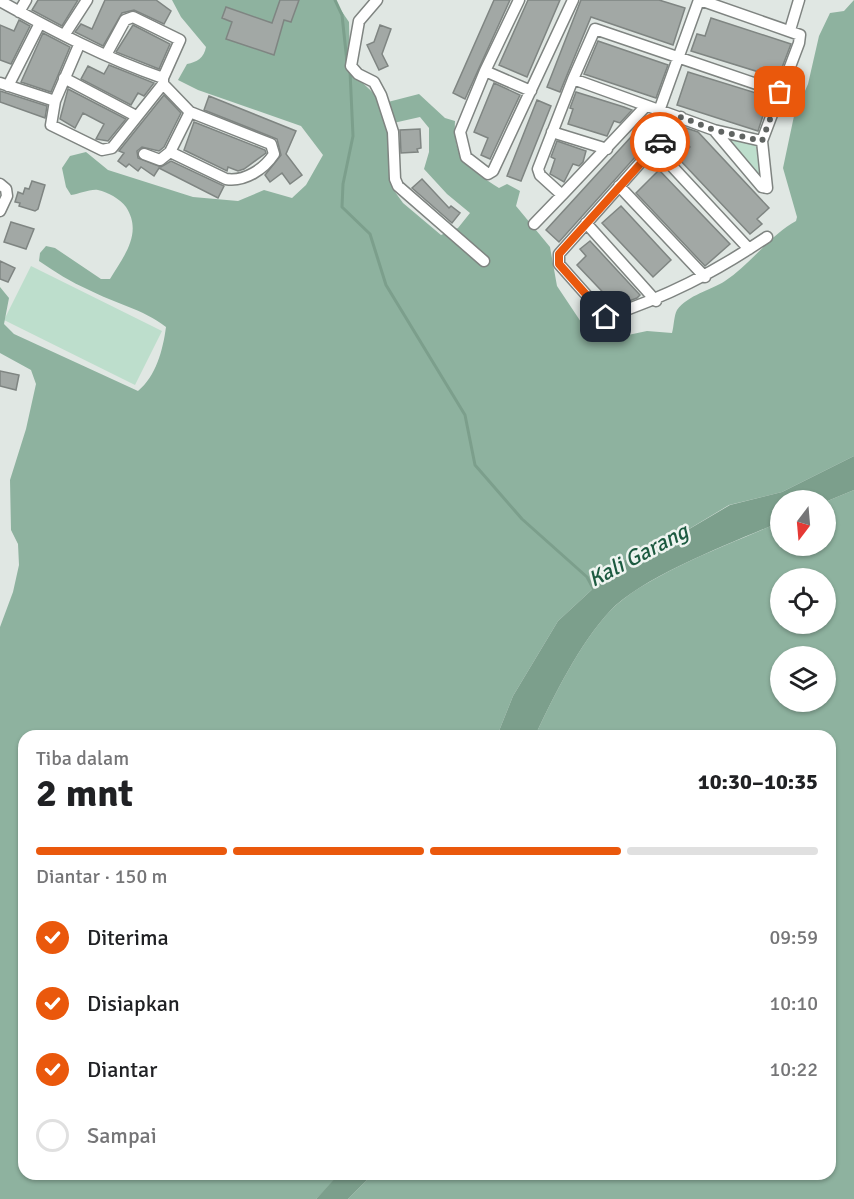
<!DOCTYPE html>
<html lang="id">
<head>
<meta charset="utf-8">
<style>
	body { margin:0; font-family:Signika,sans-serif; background:#f2f2f2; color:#202124; height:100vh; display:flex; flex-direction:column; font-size:22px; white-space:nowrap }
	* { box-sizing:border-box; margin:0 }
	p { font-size:20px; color:#757577 }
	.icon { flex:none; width:33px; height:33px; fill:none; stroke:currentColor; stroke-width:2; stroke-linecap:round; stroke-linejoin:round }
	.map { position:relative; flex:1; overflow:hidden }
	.drawer { position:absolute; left:18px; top:730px; width:818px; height:450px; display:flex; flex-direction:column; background:#fff; border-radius:18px; box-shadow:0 2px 4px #0004 }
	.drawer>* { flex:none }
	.needle { width:39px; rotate:196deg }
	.fabs { position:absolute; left:770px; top:490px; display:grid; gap:12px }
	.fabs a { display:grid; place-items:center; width:66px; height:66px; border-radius:50%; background:#fff; box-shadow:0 2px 4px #0004; font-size:30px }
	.pin { position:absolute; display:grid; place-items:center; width:51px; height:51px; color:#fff; margin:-26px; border-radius:12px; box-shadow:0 3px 9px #0006 }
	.courier { position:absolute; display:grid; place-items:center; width:60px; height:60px; margin:-30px; border:4px solid #ea580c; border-radius:50%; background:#fff; color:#222; box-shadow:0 2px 8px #0007 }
	.summary em { font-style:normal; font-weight:700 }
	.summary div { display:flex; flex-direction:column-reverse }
	.summary { display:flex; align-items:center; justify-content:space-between; height:102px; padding:0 18px }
	h1 { font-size:39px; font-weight:700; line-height:45px }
	.bar { display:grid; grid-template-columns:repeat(4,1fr); gap:9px 6px; align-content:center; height:72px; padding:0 18px }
	.bar i { height:8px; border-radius:4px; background:#e0e0e0 }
	.bar .selected { background:#ea580c }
	.bar p { grid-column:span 4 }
	ol { padding:0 18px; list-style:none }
	li { display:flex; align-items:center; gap:18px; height:66px }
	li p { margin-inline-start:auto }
	li .icon { padding:6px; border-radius:50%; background:#ea580c; color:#fff; stroke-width:4 }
	li:last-child { color:#757577 }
	li i { width:33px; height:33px; border:3px solid #e0e0e0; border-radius:50% }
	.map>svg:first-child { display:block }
	.green { fill:#bddecc }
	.forest { fill:#8eb29f; fill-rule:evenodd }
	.water { fill:#7c9f8c }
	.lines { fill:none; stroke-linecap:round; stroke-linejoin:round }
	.stream { stroke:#7c9f8c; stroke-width:3 }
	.building { fill:#a2a8a5; stroke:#7f8582; stroke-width:1.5 }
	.minor-casing { stroke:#7f8481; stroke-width:13 }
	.minor { stroke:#fff; stroke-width:10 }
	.done { stroke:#606462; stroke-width:6; stroke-dasharray:0 10.8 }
	.route { stroke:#ea580c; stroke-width:8 }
	.labels { text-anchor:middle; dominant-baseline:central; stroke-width:5; stroke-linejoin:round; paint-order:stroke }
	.water-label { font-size:22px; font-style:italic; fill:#1c5a40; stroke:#eef4f0 }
</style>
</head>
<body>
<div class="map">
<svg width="854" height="1199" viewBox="0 0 854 1199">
	<rect width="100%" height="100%" fill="#e0e7e3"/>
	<!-- green -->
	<path class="green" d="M 726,137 L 756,146 L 760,180 Z
		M 31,266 L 162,331 L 135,385 L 4,320 Z"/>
	<!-- forest -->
	<path class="forest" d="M 172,0 L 334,0 L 349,22 L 350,71 L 384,103 L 419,94 L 445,118 L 455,121 C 453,161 469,168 499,188 L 507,184 L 520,191 L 516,206 L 550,247 L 557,286 L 581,322 L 594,328 L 626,330 L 628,335 L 647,331 L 672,333 C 674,326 674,315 677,310 C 688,295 711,290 725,281 C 751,264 769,236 796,221 L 797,217 L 783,168 L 794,116 L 808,84 L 819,36 L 830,13 L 844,11 L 854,0 L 854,456 L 782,492 L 729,505 L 674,538 L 623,561 L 558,621 L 513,696 L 497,736 L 24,736 L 24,1174 L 339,1175 L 316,1199 L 0,1199 L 0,627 L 13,592 L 19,565 L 18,544 L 11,530 L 10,480 L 26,429 L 36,384 L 31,370 L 0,353 L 0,287 L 9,298 L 4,324 L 14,334 L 138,391 C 156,376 163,350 166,327 C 143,309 114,303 89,290 C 71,282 55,272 39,261 L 40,253 L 46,246 L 55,248 L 101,279 L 110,279 C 124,256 143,233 126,207 C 120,199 108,192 98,190 C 89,189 80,194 71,195 L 66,187 L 62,168 L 70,156 L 86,152 L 108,170 L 193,197 L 238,201 L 264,190 L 292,198 L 306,185 L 323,155 L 301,126 L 198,90 L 178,80 L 187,64 C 197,62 204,58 206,47 L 181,17 ZM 420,117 L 429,128 L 429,152 L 424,169 L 447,194 L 470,213 L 458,228 L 441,235 L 403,203 L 393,189 L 389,124 Z
		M 854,490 L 854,1199 L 348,1199 L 372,1175 L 830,1174 L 830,736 L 535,736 C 553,697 580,643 610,611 C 644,575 733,543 780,522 L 780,546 L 825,546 L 825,502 ZM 780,579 L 825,579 L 825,624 L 780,624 ZM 780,657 L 825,657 L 825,702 L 780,702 Z"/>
	<!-- water -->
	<path class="water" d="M 854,456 L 854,490 L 825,502 L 780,501 L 780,522 C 734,542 643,576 610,611 C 580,643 553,697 535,736 L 497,736 L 513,696 L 558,621 L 623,561 L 674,538 L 730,505 L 782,492 Z
		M 339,1174 L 372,1174 L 372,1175 L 348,1199 L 316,1199 Z"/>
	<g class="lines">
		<!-- stream -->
		<path class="stream" d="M 335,0 L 342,15 L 347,62
			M 350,71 L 353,136 L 343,184 L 342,207 L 370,234 L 386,285 L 465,415 L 475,465 L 522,519 L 587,577 L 594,590"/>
	</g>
	<!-- building -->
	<path class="building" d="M 38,0 L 78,0 L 62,26 L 32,10 Z
		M 105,0 L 156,0 L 171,11 L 164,24 L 134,10 L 122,13 L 103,46 L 75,32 L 81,24 L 92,29 Z
		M 280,0 L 299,0 L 291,22 L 284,20 L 274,55 L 226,39 L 232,22 L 222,18 L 226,7 L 272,23 Z
		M 494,0 L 510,0 L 465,99 L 453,93 Z
		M 528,0 L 560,0 L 527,77 L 499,65 Z
		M 581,0 L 659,0 L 685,8 L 673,45 L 591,17 L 560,92 L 547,87 Z
		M 711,18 L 791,44 L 778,78 L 691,51 L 697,34 L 705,36 Z
		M 19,20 L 30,26 L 11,64 L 0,60 L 0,25 L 14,31 Z
		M 133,25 L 170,44 L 159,69 L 116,52 Z
		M 380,25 L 391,29 L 382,54 L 388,66 L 379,70 L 367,45 L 374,42 Z
		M 43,33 L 70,47 L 51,92 L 21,82 Z
		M 598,41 L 668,65 L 656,98 L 584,74 Z
		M 109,65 L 154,83 L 144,96 L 138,93 L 131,105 L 81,79 L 88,66 L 104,74 Z
		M 688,72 L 769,97 L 758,131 L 677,105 Z
		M 494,83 L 520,95 L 490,159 L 481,155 L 488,138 L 474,132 Z
		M 68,89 L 126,119 L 108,141 L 96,139 L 104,124 L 83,113 L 75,128 L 60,119 Z
		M 0,91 L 47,106 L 45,118 L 0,102 Z
		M 576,92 L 624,107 L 632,110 L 620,123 L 614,121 L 607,136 L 568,124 L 573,109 L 570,108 Z
		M 164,95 L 181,113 L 164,147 L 159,151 L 142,147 L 137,151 L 138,158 L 161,167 L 171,161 L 224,186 L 218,198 L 159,168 L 154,176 L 141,167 L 138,171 L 129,164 L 126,167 L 118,161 L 124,153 L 119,151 Z
		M 209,96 L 296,131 L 286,154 L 302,175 L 290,184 L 282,173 L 270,182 L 265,175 L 281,155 L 277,139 L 204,110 Z
		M 537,100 L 551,106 L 521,181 L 507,176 Z
		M 651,115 L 663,126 L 559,242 L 546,230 Z
		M 194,122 L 265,150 L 266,153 L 244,169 L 238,171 L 228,167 L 227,171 L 184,150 Z
		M 686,128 L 698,132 L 769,208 L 757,219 L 762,224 L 750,234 L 678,158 L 690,147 L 678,134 Z
		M 420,129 L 421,148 L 417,149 L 418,152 L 401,153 L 400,130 Z
		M 557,141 L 586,151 L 583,162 L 579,166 L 573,164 L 564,182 L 550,174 L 555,159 L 551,157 Z
		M 659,170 L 730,244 L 705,266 L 636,193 Z
		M 422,179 L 449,208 L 451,206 L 460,213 L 452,223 L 412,188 Z
		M 32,181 L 45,185 L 38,209 L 35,211 L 19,206 L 20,203 L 15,202 L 18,192 L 23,194 L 25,188 L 29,189 Z
		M 621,206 L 671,260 L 653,277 L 602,223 Z
		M 11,222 L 34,229 L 26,249 L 4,242 Z
		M 590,241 L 640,295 L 637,298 L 629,301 L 626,297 L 616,306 L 577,265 L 586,256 L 580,249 Z
		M 0,261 L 15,268 L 8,282 L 0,279 Z
		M 0,371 L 19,375 L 16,390 L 0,386 Z"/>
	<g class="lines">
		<!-- minor casing -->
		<g class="minor-casing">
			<path id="minor" d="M 377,0 L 359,21 L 351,66 L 358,74 L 374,82 L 381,95 L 393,132 L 395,179 L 398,186 L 484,261
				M 519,0 L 485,71 L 460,132 L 466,157 L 488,174 L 493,171 L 573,0
				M 700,0 L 800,35 L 799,43 L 762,141 L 767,188 L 762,187 L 714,130 L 573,79 L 595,29 L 780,92
				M 0,1 C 54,31 105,58 163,78 L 163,84 L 190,112 L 170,152 L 226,179 C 245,182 264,169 274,154 L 271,144 L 190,112
				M 19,12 L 26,0
				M 790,30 L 799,0
				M 65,34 L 87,0
				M 79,45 L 55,101 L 51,125 L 102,150 L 112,148 L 163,84
				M 106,55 L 125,20 L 133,17 L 180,40 L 163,78
				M 485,71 L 531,91
				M 64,78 L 136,116
				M 573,79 L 538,169 L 540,175 L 562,195 L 645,107
				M 0,83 L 55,101
				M 8,86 L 39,25
				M 659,111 L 699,0
				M 681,117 L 559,254 L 559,264 L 606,317 C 666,297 714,273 767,237
				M 714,130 L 762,141
				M 552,132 L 607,149
				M 655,148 L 749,249
				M 144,154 L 160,160 L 170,152
				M 0,184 L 6,189 L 7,196 L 0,211
				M 619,186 L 705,277
				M 586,223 L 656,301
				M 534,224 L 562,195"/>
		</g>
		<!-- minor -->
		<use href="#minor" class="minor"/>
	</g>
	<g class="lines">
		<!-- done -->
		<path class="done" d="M 660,142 L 681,117 L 714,130 L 762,141 L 780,92"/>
		<!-- route -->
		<path class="route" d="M 606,317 L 559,264 L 559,254 L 660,142"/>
	</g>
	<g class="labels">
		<!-- water labels -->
		<g class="water-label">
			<text transform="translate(638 555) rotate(-28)">Kali Garang</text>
		</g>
	</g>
</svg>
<div class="fabs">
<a><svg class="needle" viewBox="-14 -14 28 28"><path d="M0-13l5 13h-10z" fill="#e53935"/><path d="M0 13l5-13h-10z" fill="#757577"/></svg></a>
<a><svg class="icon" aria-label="locate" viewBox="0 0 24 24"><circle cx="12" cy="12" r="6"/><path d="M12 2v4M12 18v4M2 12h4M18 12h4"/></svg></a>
<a><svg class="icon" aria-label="layers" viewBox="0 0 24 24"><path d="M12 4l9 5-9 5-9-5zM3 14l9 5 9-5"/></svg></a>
</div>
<div class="pin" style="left:780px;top:92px;background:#ea580c"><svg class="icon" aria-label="bag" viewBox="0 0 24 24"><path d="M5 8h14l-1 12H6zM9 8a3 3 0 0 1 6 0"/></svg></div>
<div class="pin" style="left:606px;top:317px;background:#1f2937"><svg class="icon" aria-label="home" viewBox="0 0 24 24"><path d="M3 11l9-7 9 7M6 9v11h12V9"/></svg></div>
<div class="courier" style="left:660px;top:142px"><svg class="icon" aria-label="car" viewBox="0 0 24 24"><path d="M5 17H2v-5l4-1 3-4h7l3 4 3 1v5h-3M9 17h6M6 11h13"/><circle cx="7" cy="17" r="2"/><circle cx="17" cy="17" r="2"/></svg></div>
<section class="drawer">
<div class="summary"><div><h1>2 mnt</h1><p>Tiba dalam</p></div><em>10:30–10:35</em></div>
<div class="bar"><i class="selected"></i><i class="selected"></i><i class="selected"></i><i></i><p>Diantar · 150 m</p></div>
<ol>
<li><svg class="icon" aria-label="check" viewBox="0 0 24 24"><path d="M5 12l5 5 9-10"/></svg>Diterima<p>09:59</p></li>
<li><svg class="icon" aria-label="check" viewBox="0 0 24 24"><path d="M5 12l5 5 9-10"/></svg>Disiapkan<p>10:10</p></li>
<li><svg class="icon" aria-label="check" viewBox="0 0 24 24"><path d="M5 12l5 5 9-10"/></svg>Diantar<p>10:22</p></li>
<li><i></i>Sampai</li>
</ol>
</section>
</div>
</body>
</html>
